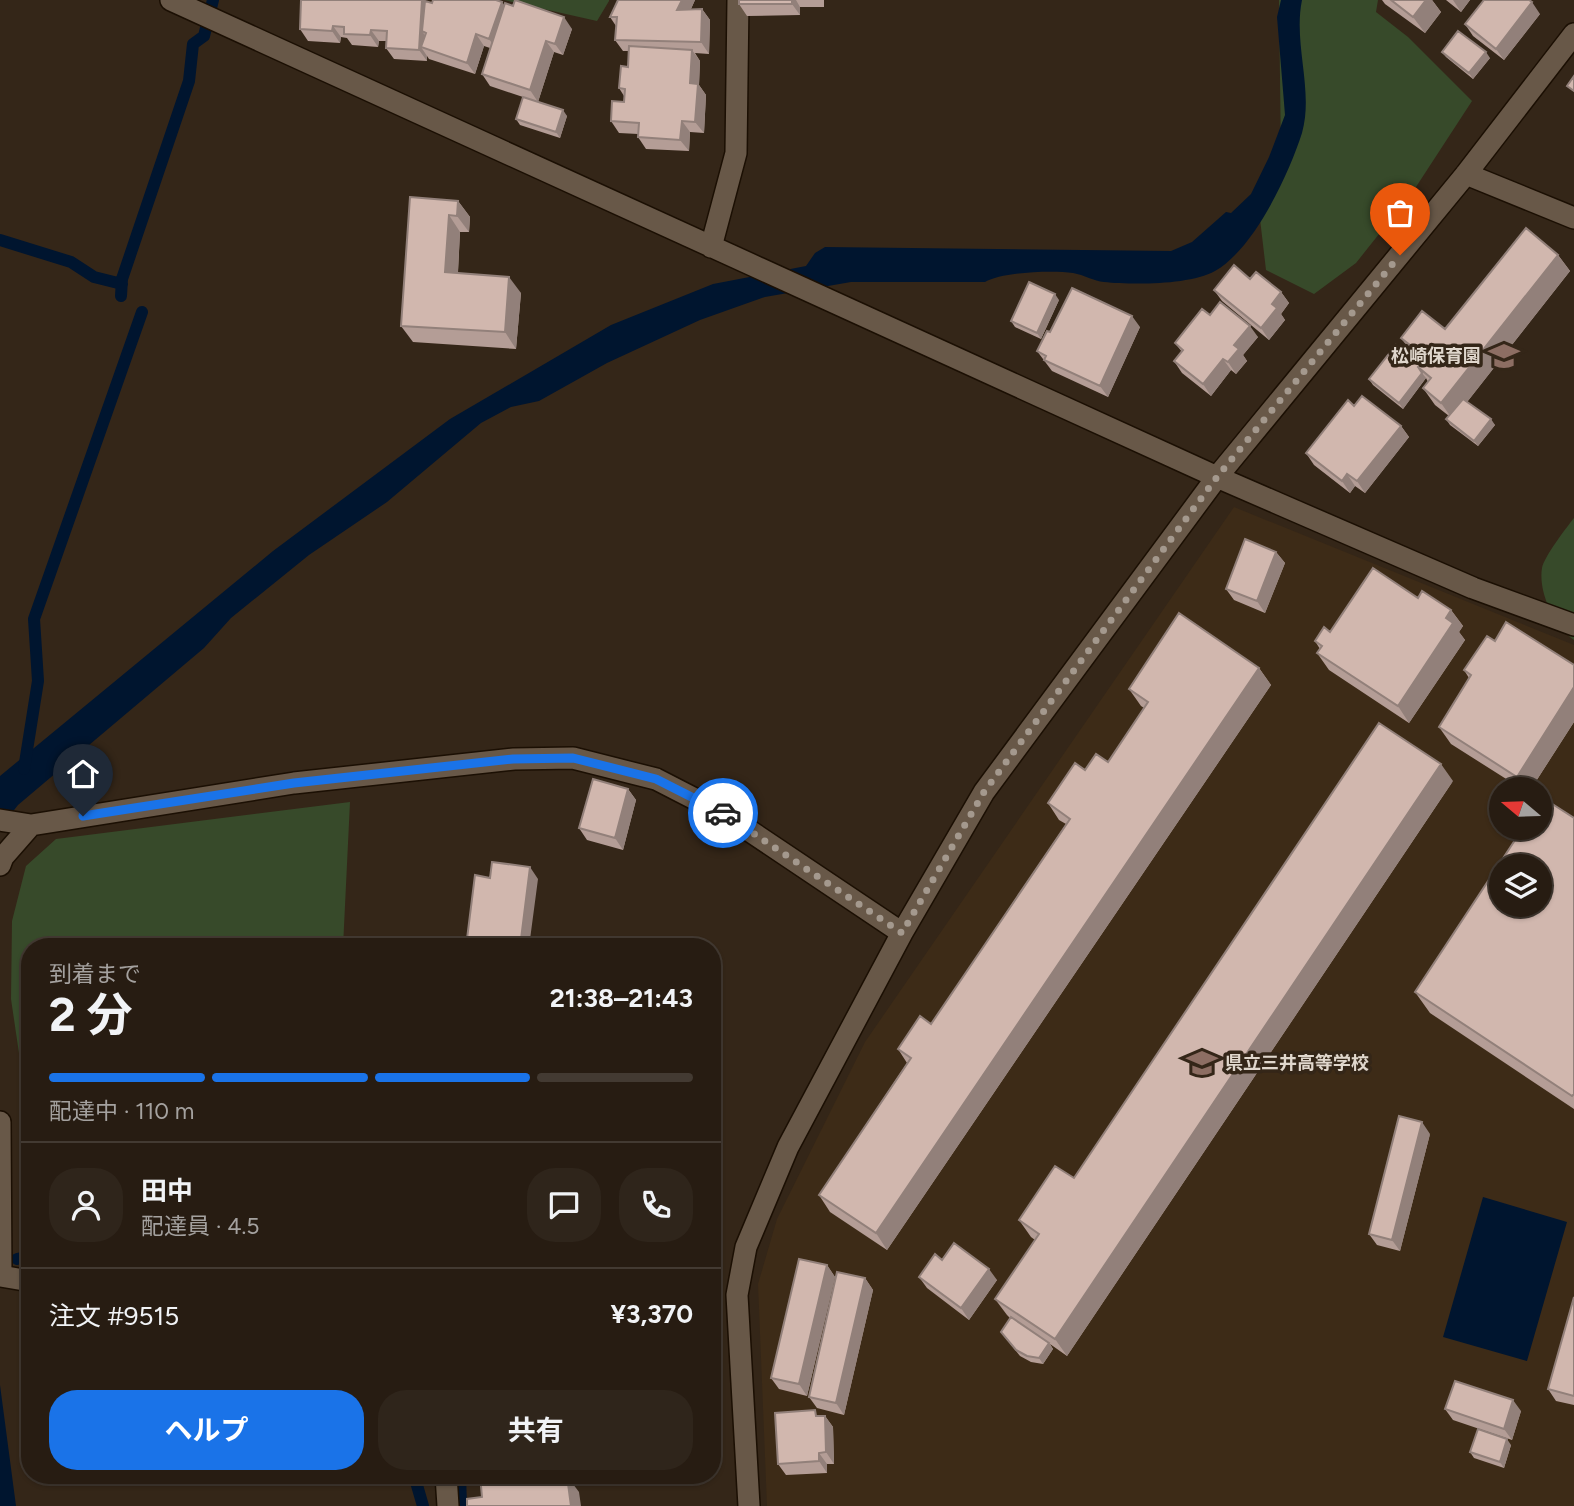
<!DOCTYPE html>
<html lang="ja">
<head>
<meta charset="utf-8">
<style>
	body { margin:0; font-family:Figtree,"Noto Sans JP",sans-serif; background:#2f251b; color:#f1f3f6; height:100vh; display:flex; flex-direction:column; font-size:26px; white-space:nowrap }
	* { box-sizing:border-box; margin:0 }
	p { font-size:23px; color:#a4a19f }
	.icon { flex:none; width:38px; height:38px; fill:none; stroke:currentColor; stroke-width:2; stroke-linecap:round; stroke-linejoin:round }
	.map { position:relative; flex:1; overflow:hidden }
	.details { position:absolute; left:21px; top:938px; width:700px; height:546px; display:flex; flex-direction:column; background:#271c12; border-radius:28px; box-shadow:0 2px 5px #0004,0 0 0 2px #433a32 }
	.details>* { flex:none }
	.needle { width:46px; rotate:289deg }
	.fabs { position:absolute; left:1489px; top:777px; display:grid; gap:14px }
	.fabs a { display:grid; place-items:center; width:63px; height:63px; border-radius:50%; background:#271c12; box-shadow:0 2px 5px #0004,0 0 0 2px #433a32; font-size:35px }
	.pin { position:absolute; display:grid; place-items:center; width:60px; height:60px; color:#fff; margin:-72px -30px; border-radius:50% 50% 50% 0; rotate:-45deg; box-shadow:0 0 7px #0007 }
	.pin .icon { rotate:45deg }
	.courier { position:absolute; display:grid; place-items:center; width:70px; height:70px; margin:-35px; border:5px solid #1a73e8; border-radius:50%; background:#fff; color:#222; box-shadow:0 2px 9px #0007 }
	.overview em { font-style:normal; font-weight:700 }
	.overview div { display:flex; flex-direction:column-reverse }
	.overview { display:flex; align-items:center; justify-content:space-between; height:119px; padding:0 28px }
	h1 { font-size:46px; font-weight:700; line-height:52px }
	.bar { display:grid; grid-template-columns:repeat(4,1fr); gap:10px 7px; align-content:center; height:84px; padding:0 28px }
	.bar i { height:9px; border-radius:5px; background:#433a32 }
	.bar .active { background:#1a73e8 }
	.bar p { grid-column:span 4 }
	.line { display:flex; align-items:center; gap:18px; padding:0 28px; border-top:2px solid #433a32 }
	.line div { flex:1 }
	.round { display:grid; place-items:center; flex:none; width:74px; height:74px; border-radius:28px; background:#2f251b }
	.cta { display:flex; gap:14px; margin-top:auto; padding:14px 28px }
	.cta a { flex:1; height:80px; border-radius:28px; background:#1a73e8; color:#fff; font-size:28px; font-weight:700; line-height:80px; text-align:center }
	.cta a+a { background:#2f251b; color:#f1f3f6 }
	.map>svg:first-child { display:block }
	.built { fill:#3d2b17; fill-rule:evenodd }
	.green { fill:#374a2a }
	.water { fill:#00152f }
	.lines { fill:none; stroke-linecap:round; stroke-linejoin:round }
	.stream { stroke:#00152f; stroke-width:12 }
	.minor-casing { stroke:#1b0f03; stroke-width:24 }
	.minor { stroke:#685848; stroke-width:21 }
	.wall { fill:#b49d96 }
	.shaded-wall { fill:#92807a }
	.building { fill:#d1b7ae; stroke:#92807a; stroke-width:2; fill-rule:evenodd }
	.done { stroke:#a4998e; stroke-width:7; stroke-dasharray:0 12.6 }
	.route { stroke:#1a73e8; stroke-width:9 }
	.labels { text-anchor:middle; dominant-baseline:central; stroke-width:7; stroke-linejoin:round; paint-order:stroke }
	.poi-label { font-size:18px; font-weight:bold; fill:#e0d7cd; stroke:#342618; text-anchor:end }
</style>
</head>
<body>
<div class="map">
<svg width="1574" height="1506" viewBox="0 0 1574 1506">
	<rect width="100%" height="100%" fill="#342618"/>
	<!-- built -->
	<path class="built" d="M 1234,507 L 1574,645 L 1574,1506 L 767,1506 L 758,1284 L 777,1219 L 865,1042 ZM 1502,789 L 1540,789 L 1540,828 L 1502,828 ZM 1502,866 L 1540,866 L 1540,905 L 1502,905 Z"/>
	<!-- green -->
	<path class="green" d="M 504,0 L 609,0 L 609,1 L 597,21 Z
		M 1279,0 L 1378,0 L 1376,12 L 1408,37 L 1472,101 L 1414,190 L 1356,263 L 1314,294 L 1266,270 L 1260,219 L 1281,156 Z
		M 1574,518 L 1574,640 C 1554,626 1538,592 1542,568 C 1544,557 1566,528 1574,518 Z
		M 350,802 L 343,947 L 30,947 L 30,1236 L 28,1236 L 29,1121 L 11,999 L 12,921 L 26,866 L 56,839 Z"/>
	<!-- water -->
	<path class="water" d="M 1281,0 L 1302,0 C 1293,44 1314,90 1302,133 C 1289,174 1254,249 1215,271 C 1190,285 1133,285 1104,282 C 1094,281 1084,275 1073,273 C 1052,270 1002,272 985,282 L 851,282 L 765,297 L 700,320 L 607,363 L 539,401 L 511,407 L 481,423 L 387,502 L 309,555 L 231,618 L 204,648 L 18,805 L 0,828 L 0,776 L 34,748 L 273,551 L 450,419 L 611,325 L 713,284 L 806,266 L 815,253 L 825,247 L 1171,251 L 1192,242 L 1226,212 L 1231,213 L 1251,194 L 1269,157 L 1285,115 L 1277,17 Z
		M 1483,1197 L 1567,1222 L 1527,1361 L 1443,1337 Z
		M 0,1385 L 16,1506 L 0,1506 Z"/>
	<g class="lines">
		<!-- stream -->
		<path class="stream" d="M 0,240 L 71,262 L 94,277 L 122,284
			M 121,296 L 122,279 L 189,81 L 193,44 L 204,36 L 213,0
			M 24,769 L 38,681 L 34,619 L 142,312
			M 17,1259 L 30,1256
			M 414,1475 L 423,1506
			M 460,1475 L 461,1506"/>
		<!-- minor casing -->
		<g class="minor-casing">
			<path id="minor" d="M 171,0 L 1217,477 L 1473,588 L 1574,625
				M 1466,174 L 1574,218
				M 711,247 L 736,153 L 738,0
				M 0,820 L 31,825 L 294,783 L 514,759 L 573,758 L 656,779 L 726,815 L 902,933
				M 0,865 L 3,857 L 31,825
				M 0,1122 L 1,1276 L 30,1281
				M 446,1475 L 448,1506
				M 749,1506 L 737,1295 L 746,1247 L 788,1147 L 902,933 L 984,792 L 1217,477 L 1466,174 L 1574,34"/>
		</g>
		<!-- minor -->
		<use href="#minor" class="minor"/>
	</g>
	<!-- wall -->
	<path class="wall" d="M 301,0 L 424,0 L 425,2 L 432,3 L 504,5 L 572,29 L 563,55 L 554,52 L 538,102 L 567,116 L 560,138 L 520,125 L 516,119 L 523,97 L 490,86 L 482,74 L 490,48 L 484,46 L 475,74 L 429,59 L 427,56 L 427,61 L 394,59 L 386,48 L 386,41 L 379,41 L 378,47 L 352,45 L 347,38 L 341,37 L 340,43 L 308,41 L 300,29 Z
		M 618,0 L 695,0 L 691,9 L 702,9 L 710,20 L 709,54 L 695,53 L 700,61 L 699,85 L 706,95 L 704,133 L 690,132 L 689,151 L 646,149 L 638,137 L 638,134 L 619,133 L 611,121 L 624,102 L 624,96 L 619,88 L 628,67 L 629,51 L 623,51 L 615,40 L 616,26 L 610,17 Z
		M 739,0 L 824,0 L 824,7 L 800,7 L 800,15 L 747,16 L 739,4 Z
		M 1382,0 L 1432,0 L 1441,12 L 1425,33 L 1385,4 Z
		M 1446,0 L 1470,0 L 1461,12 Z
		M 1540,14 L 1504,60 L 1473,36 L 1465,24 Z
		M 1442,52 L 1490,58 L 1473,79 L 1446,57 Z
		M 410,197 L 458,201 L 470,217 L 469,232 L 460,232 L 458,273 L 521,293 L 516,349 L 413,342 L 401,326 Z
		M 1558,255 L 1570,271 L 1467,402 L 1495,425 L 1478,446 L 1450,425 L 1446,419 L 1449,416 L 1435,405 L 1423,388 L 1428,382 L 1426,378 L 1403,409 L 1373,385 L 1369,379 L 1421,364 L 1423,362 L 1413,354 L 1401,338 L 1445,329 Z
		M 1250,279 L 1281,292 L 1289,303 L 1281,314 L 1285,320 L 1269,340 L 1222,301 L 1214,290 Z
		M 1059,300 L 1041,339 L 1015,327 L 1011,321 Z
		M 1210,315 L 1258,337 L 1243,355 L 1247,361 L 1236,374 L 1231,370 L 1211,396 L 1182,373 L 1174,361 L 1182,352 L 1175,343 Z
		M 1140,327 L 1108,397 L 1052,371 L 1037,351 L 1050,332 Z
		M 1354,406 L 1401,426 L 1409,437 L 1365,493 L 1355,486 L 1350,493 L 1314,465 L 1306,453 Z
		M 1276,552 L 1285,563 L 1265,613 L 1234,600 L 1226,589 Z
		M 1418,598 L 1451,610 L 1463,626 L 1459,632 L 1465,640 L 1409,723 L 1329,670 L 1317,653 L 1320,649 L 1315,641 L 1330,632 Z
		M 1495,641 L 1574,665 L 1574,722 L 1531,789 L 1522,789 L 1451,744 L 1439,727 L 1469,678 L 1464,670 Z
		M 1259,668 L 1271,685 L 887,1250 L 830,1212 L 819,1195 L 907,1063 L 898,1049 L 931,1024 L 1066,824 L 1059,820 L 1048,803 L 1085,770 L 1108,762 L 1144,708 L 1141,706 L 1129,689 Z
		M 1453,781 L 1067,1356 L 1050,1344 L 1053,1349 L 1043,1364 L 1031,1362 L 1020,1356 L 1001,1332 L 1010,1318 L 1007,1315 L 995,1299 L 1035,1240 L 1031,1237 L 1019,1220 L 1074,1178 Z
		M 628,789 L 636,800 L 623,850 L 587,840 L 579,828 Z
		M 1574,818 L 1574,1109 L 1430,1013 L 1415,992 Z
		M 1430,1134 L 1400,1251 L 1377,1245 L 1369,1234 Z
		M 942,1260 L 997,1280 L 969,1320 L 927,1288 L 919,1277 Z
		M 827,1265 L 835,1277 L 807,1396 L 779,1389 L 771,1378 Z
		M 865,1278 L 873,1290 L 844,1415 L 817,1408 L 809,1397 Z
		M 1574,1297 L 1574,1405 L 1556,1401 L 1548,1389 Z
		M 1445,1409 L 1521,1411 L 1512,1440 L 1453,1420 Z
		M 819,1416 L 825,1416 L 833,1427 L 834,1464 L 827,1464 L 827,1473 L 786,1475 L 778,1464 Z
		M 1511,1445 L 1504,1468 L 1474,1458 L 1470,1452 Z"/>
	<!-- shaded-wall -->
	<path class="shaded-wall" d="M 422,0 L 424,0 L 430,10 L 426,33 L 422,31 L 428,40 L 421,47 L 427,56 L 427,61 L 419,50 Z
		M 682,0 L 695,0 L 685,22 L 677,10 Z
		M 792,0 L 796,0 L 800,7 L 800,15 L 792,4 Z
		M 1426,0 L 1432,0 L 1441,12 L 1425,33 L 1413,17 Z
		M 1453,0 L 1470,0 L 1461,12 Z
		M 502,2 L 510,13 L 497,50 L 489,39 Z
		M 1532,2 L 1540,14 L 1504,60 L 1496,49 Z
		M 702,9 L 710,20 L 709,54 L 701,42 Z
		M 564,17 L 572,29 L 563,55 L 555,44 Z
		M 333,26 L 341,37 L 340,43 L 332,31 Z
		M 371,30 L 379,41 L 378,47 L 370,35 Z
		M 476,34 L 484,46 L 475,74 L 467,63 Z
		M 546,41 L 554,52 L 538,102 L 530,90 Z
		M 692,50 L 700,61 L 699,85 L 706,95 L 704,133 L 695,122 L 690,83 Z
		M 1486,52 L 1490,58 L 1473,79 L 1469,73 Z
		M 563,110 L 567,116 L 560,138 L 556,132 Z
		M 682,121 L 690,132 L 689,151 L 680,140 Z
		M 458,201 L 470,217 L 469,232 L 457,216 Z
		M 449,215 L 460,232 L 457,289 L 445,272 Z
		M 1558,255 L 1570,271 L 1453,420 L 1441,403 Z
		M 509,277 L 521,293 L 516,349 L 505,332 Z
		M 1281,292 L 1289,303 L 1281,314 L 1285,320 L 1269,340 L 1261,328 L 1272,304 Z
		M 1055,294 L 1059,300 L 1041,339 L 1037,333 Z
		M 1132,316 L 1140,327 L 1108,397 L 1100,386 Z
		M 1250,326 L 1258,337 L 1243,355 L 1247,361 L 1236,374 L 1228,362 L 1234,345 Z
		M 1223,359 L 1231,370 L 1211,396 L 1203,384 Z
		M 1422,373 L 1426,378 L 1403,409 L 1399,403 Z
		M 1491,419 L 1495,425 L 1478,446 L 1474,441 Z
		M 1401,426 L 1409,437 L 1365,493 L 1357,481 Z
		M 1347,474 L 1355,486 L 1350,493 L 1342,481 Z
		M 1276,552 L 1285,563 L 1265,613 L 1257,601 Z
		M 1451,610 L 1463,626 L 1459,632 L 1465,640 L 1409,723 L 1398,706 Z
		M 1259,668 L 1271,685 L 887,1250 L 876,1233 Z
		M 1574,687 L 1574,722 L 1531,789 L 1526,789 L 1517,777 Z
		M 1441,764 L 1453,781 L 1067,1356 L 1055,1339 Z
		M 628,789 L 636,800 L 623,850 L 615,838 Z
		M 530,867 L 538,879 L 529,947 L 520,947 Z
		M 1422,1122 L 1430,1134 L 1400,1251 L 1392,1240 Z
		M 827,1265 L 835,1277 L 807,1396 L 799,1384 Z
		M 989,1269 L 997,1280 L 969,1320 L 961,1308 Z
		M 865,1278 L 873,1290 L 844,1415 L 836,1403 Z
		M 1049,1343 L 1053,1349 L 1043,1364 L 1039,1358 Z
		M 1513,1400 L 1521,1411 L 1512,1440 L 1504,1429 Z
		M 825,1416 L 833,1427 L 834,1464 L 826,1452 Z
		M 1507,1439 L 1511,1445 L 1504,1468 L 1500,1462 Z
		M 819,1453 L 827,1464 L 827,1473 L 819,1461 Z
		M 567,1476 L 579,1492 L 581,1506 L 571,1506 Z"/>
	<!-- building -->
	<path class="building" d="M 301,0 L 422,0 L 419,50 L 386,48 L 387,31 L 371,30 L 370,35 L 344,34 L 344,27 L 333,26 L 332,31 L 300,29 Z
		M 433,0 L 496,0 L 502,2 L 489,39 L 476,34 L 467,63 L 421,47 L 426,33 L 422,31 L 425,1 L 432,3 Z
		M 515,0 L 564,17 L 555,44 L 546,41 L 530,90 L 482,74 L 505,3 L 513,6 Z
		M 618,0 L 682,0 L 677,10 L 702,9 L 701,42 L 615,40 L 617,17 L 610,17 Z
		M 739,0 L 792,0 L 792,4 L 739,4 Z
		M 1391,0 L 1426,0 L 1413,17 Z
		M 1484,0 L 1529,0 L 1532,2 L 1496,49 L 1465,24 Z
		M 1458,31 L 1486,52 L 1469,73 L 1442,52 Z
		M 629,46 L 692,50 L 690,83 L 698,84 L 695,122 L 682,121 L 680,140 L 638,137 L 639,123 L 611,121 L 612,101 L 624,102 L 625,89 L 619,88 L 621,66 L 628,67 Z
		M 1574,76 L 1574,91 L 1567,86 Z
		M 523,97 L 563,110 L 556,132 L 516,119 Z
		M 410,197 L 458,201 L 457,216 L 449,215 L 445,272 L 509,277 L 505,332 L 401,326 Z
		M 1526,228 L 1558,255 L 1441,403 L 1423,388 L 1431,378 L 1418,367 L 1427,358 L 1401,338 L 1422,311 L 1445,329 Z
		M 1234,265 L 1250,279 L 1256,272 L 1281,292 L 1272,304 L 1277,308 L 1261,328 L 1214,290 Z
		M 1029,282 L 1055,294 L 1037,333 L 1011,321 Z
		M 1072,288 L 1132,316 L 1100,386 L 1044,360 L 1046,356 L 1037,351 L 1047,331 L 1050,332 Z
		M 1220,302 L 1250,326 L 1234,345 L 1239,349 L 1228,362 L 1223,359 L 1203,384 L 1174,361 L 1183,350 L 1175,343 L 1202,309 L 1210,315 Z
		M 1396,345 L 1421,364 L 1418,367 L 1422,373 L 1399,403 L 1369,379 Z
		M 1362,396 L 1401,426 L 1357,481 L 1347,474 L 1342,481 L 1306,453 L 1348,400 L 1354,406 Z
		M 1463,399 L 1491,419 L 1474,441 L 1446,419 Z
		M 1245,539 L 1276,552 L 1257,601 L 1226,589 Z
		M 1373,568 L 1418,598 L 1422,591 L 1451,610 L 1446,618 L 1453,623 L 1398,706 L 1317,653 L 1322,646 L 1315,641 L 1324,627 L 1330,632 Z
		M 1179,613 L 1259,668 L 876,1233 L 819,1195 L 911,1058 L 898,1049 L 920,1016 L 931,1024 L 1070,819 L 1048,803 L 1075,763 L 1085,770 L 1096,754 L 1108,762 L 1148,702 L 1129,689 Z
		M 1506,622 L 1574,665 L 1574,687 L 1517,777 L 1439,727 L 1471,675 L 1464,670 L 1487,636 L 1495,641 Z
		M 1379,723 L 1441,764 L 1055,1339 L 995,1299 L 1039,1234 L 1019,1220 L 1055,1166 L 1074,1178 Z
		M 593,779 L 628,789 L 615,838 L 579,828 Z
		M 1543,798 L 1574,818 L 1574,1094 L 1572,1096 L 1415,992 L 1523,828 L 1540,828 L 1540,803 ZM 1502,866 L 1540,866 L 1540,905 L 1502,905 Z
		M 492,862 L 530,867 L 520,947 L 466,947 L 475,875 L 490,878 Z
		M 1399,1116 L 1422,1122 L 1392,1240 L 1369,1234 Z
		M 954,1243 L 989,1269 L 961,1308 L 919,1277 L 935,1254 L 942,1260 Z
		M 799,1259 L 827,1265 L 799,1384 L 771,1378 Z
		M 837,1272 L 865,1278 L 836,1403 L 809,1397 Z
		M 1574,1297 L 1574,1396 L 1548,1389 Z
		M 1011,1317 L 1049,1343 L 1039,1358 L 1027,1356 L 1016,1350 L 1001,1332 Z
		M 1455,1381 L 1513,1400 L 1504,1429 L 1445,1409 Z
		M 815,1410 L 816,1416 L 825,1416 L 826,1452 L 819,1453 L 819,1461 L 778,1464 L 775,1413 Z
		M 1478,1429 L 1507,1439 L 1500,1462 L 1470,1452 Z
		M 480,1475 L 553,1475 L 553,1477 L 567,1476 L 571,1506 L 467,1506 L 467,1499 L 482,1497 Z"/>
	<g class="lines">
		<!-- done -->
		<path class="done" d="M 723,813 L 902,933 L 984,792 L 1217,477 L 1400,255"/>
		<!-- route -->
		<path class="route" d="M 83,816 L 294,783 L 513,759 L 573,758 L 656,779 L 723,813"/>
	</g>
	<!-- icons -->
	<defs>
		<g id="school-bare" transform="scale(2.415)"><path d="M0-5L7-2L0 1L-7-2ZM-4 1L0 2.5L4 1V4Q0 6-4 4Z" fill="#8d6e63" stroke="#342618" stroke-width="2.5" paint-order="stroke"/></g>
	</defs>
	<g fill-rule="evenodd">
		<use href="#school-bare" x="1504" y="356"/>
		<use href="#school-bare" x="1202" y="1063"/>
	</g>
	<g class="labels">
		<!-- poi labels -->
		<g class="poi-label">
			<text x="1481" y="356">松崎保育園</text>
			<text x="1225" y="1063" text-anchor="start">県立三井高等学校</text>
		</g>
	</g>
</svg>
<div class="fabs">
<a><svg class="needle" viewBox="-14 -14 28 28"><path d="M0-13l5 13h-10z" fill="#e53935"/><path d="M0 13l5-13h-10z" fill="#a4a19f"/></svg></a>
<a><svg class="icon" aria-label="layers" viewBox="0 0 24 24"><path d="M12 4l9 5-9 5-9-5zM3 14l9 5 9-5"/></svg></a>
</div>
<div class="pin" style="left:1400px;top:255px;background:#ea580c"><svg class="icon" aria-label="bag" viewBox="0 0 24 24"><path d="M5 8h14l-1 12H6zM9 8a3 3 0 0 1 6 0"/></svg></div>
<div class="pin" style="left:83px;top:816px;background:#1f2937"><svg class="icon" aria-label="home" viewBox="0 0 24 24"><path d="M3 11l9-7 9 7M6 9v11h12V9"/></svg></div>
<div class="courier" style="left:723px;top:813px"><svg class="icon" aria-label="car" viewBox="0 0 24 24"><path d="M5 17H2v-5l4-1 3-4h7l3 4 3 1v5h-3M9 17h6M6 11h13"/><circle cx="7" cy="17" r="2"/><circle cx="17" cy="17" r="2"/></svg></div>
<section class="details">
<div class="overview"><div><h1>2 分</h1><p>到着まで</p></div><em>21:38–21:43</em></div>
<div class="bar"><i class="active"></i><i class="active"></i><i class="active"></i><i></i><p>配達中 · 110 m</p></div>
<div class="line" style="height:126px"><a class="round"><svg class="icon" aria-label="person" viewBox="0 0 24 24"><circle cx="12" cy="8" r="4"/><path d="M4 21q1-7 8-7t8 7"/></svg></a><div><b>田中</b><p>配達員 · 4.5</p></div><a class="round"><svg class="icon" aria-label="chat" viewBox="0 0 24 24"><path d="M4 5h16v11H9l-5 4z"/></svg></a><a class="round"><svg class="icon" aria-label="phone" viewBox="0 0 24 24"><path d="M5 4h4l2 5-3 2q2 4 5 5l2-3 5 2v4C11 20 4 13 5 4z"/></svg></a></div>
<div class="line" style="height:91px"><div>注文 #9515</div><b>¥3,370</b></div>
<div class="cta"><a>ヘルプ</a><a>共有</a></div>
</section>
</div>
</body>
</html>
